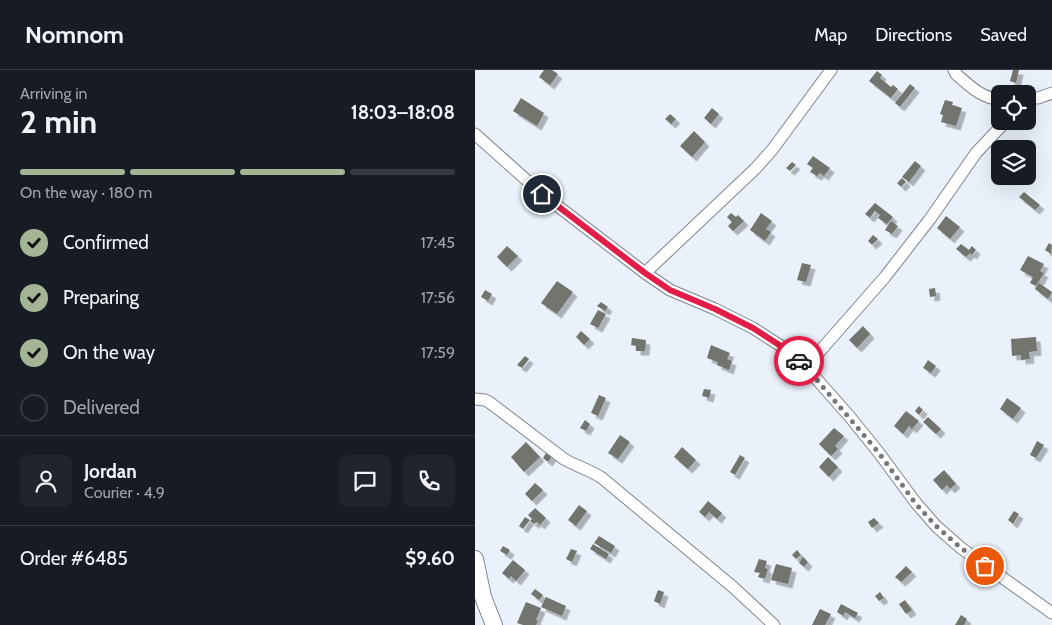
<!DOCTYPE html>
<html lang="en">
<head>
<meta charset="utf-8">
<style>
	body { margin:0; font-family:Cabin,sans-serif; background:#20242c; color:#f1f3f6; height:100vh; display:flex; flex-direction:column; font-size:19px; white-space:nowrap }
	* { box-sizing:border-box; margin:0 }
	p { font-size:16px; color:#9ea1a6 }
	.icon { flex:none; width:28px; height:28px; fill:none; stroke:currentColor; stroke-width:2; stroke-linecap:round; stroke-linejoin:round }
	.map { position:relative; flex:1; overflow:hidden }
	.drawer { display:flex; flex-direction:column; background:#171b24; width:475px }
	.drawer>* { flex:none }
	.buttons { position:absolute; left:516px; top:15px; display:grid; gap:10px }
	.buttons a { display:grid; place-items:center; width:45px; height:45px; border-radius:8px; background:#171b24; box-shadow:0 5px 20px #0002; font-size:25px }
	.pin { position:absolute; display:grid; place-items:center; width:42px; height:42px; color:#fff; margin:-21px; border:2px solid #fff; border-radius:50%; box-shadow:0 1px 5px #0007 }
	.courier { position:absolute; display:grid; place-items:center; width:50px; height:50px; margin:-25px; border:4px solid #e11d48; border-radius:50%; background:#fff; color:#222; box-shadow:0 1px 6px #0007 }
	.overview em { font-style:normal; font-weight:700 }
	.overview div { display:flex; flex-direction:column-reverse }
	.overview { display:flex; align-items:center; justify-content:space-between; height:85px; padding:0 20px }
	h1 { font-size:32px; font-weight:700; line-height:38px }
	.bar { display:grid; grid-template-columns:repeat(4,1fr); gap:8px 5px; align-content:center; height:60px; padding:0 20px }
	.bar i { height:6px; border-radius:4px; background:#363941 }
	.bar .current { background:#a4b495 }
	.bar p { grid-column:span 4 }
	.line { display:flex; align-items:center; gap:12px; padding:0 20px; border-top:1px solid #363941 }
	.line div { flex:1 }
	.round { display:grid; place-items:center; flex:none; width:52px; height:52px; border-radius:8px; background:#20242c }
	ol { padding:0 20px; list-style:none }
	li { display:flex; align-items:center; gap:15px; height:55px }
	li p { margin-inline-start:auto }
	li .icon { padding:5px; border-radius:50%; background:#a4b495; color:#111; stroke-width:4 }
	li:last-child { color:#9ea1a6 }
	li i { width:28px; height:28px; border:2px solid #363941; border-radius:50% }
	header { display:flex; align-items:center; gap:30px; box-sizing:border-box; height:70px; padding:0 25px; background:#171b24; border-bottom:1px solid #363941 }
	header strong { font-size:24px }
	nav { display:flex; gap:28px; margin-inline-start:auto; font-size:18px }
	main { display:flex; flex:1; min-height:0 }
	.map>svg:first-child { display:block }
	.building { fill:#71756d; filter:url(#shadow) }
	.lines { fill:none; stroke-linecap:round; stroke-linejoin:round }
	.street-casing { stroke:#7e858c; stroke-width:13 }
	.secondary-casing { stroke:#7e858c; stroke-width:18 }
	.street { stroke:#fff; stroke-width:11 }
	.secondary { stroke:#fff; stroke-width:16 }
	.done { stroke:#74787d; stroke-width:5; stroke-dasharray:0 9 }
	.route { stroke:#e11d48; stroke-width:6 }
</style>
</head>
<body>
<header>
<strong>Nomnom</strong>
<nav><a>Map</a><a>Directions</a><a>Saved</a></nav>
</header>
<main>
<section class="drawer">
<div class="overview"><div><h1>2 min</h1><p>Arriving in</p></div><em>18:03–18:08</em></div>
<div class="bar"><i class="current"></i><i class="current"></i><i class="current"></i><i></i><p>On the way · 180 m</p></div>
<ol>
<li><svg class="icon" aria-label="check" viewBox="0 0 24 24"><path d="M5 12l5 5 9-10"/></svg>Confirmed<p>17:45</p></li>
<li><svg class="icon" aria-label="check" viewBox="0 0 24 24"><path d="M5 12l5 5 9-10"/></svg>Preparing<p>17:56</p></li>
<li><svg class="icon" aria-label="check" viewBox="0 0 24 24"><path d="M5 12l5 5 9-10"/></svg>On the way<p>17:59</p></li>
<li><i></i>Delivered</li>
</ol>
<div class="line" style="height:90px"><a class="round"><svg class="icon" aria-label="person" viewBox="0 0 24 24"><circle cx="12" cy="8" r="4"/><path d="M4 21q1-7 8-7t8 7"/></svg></a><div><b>Jordan</b><p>Courier · 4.9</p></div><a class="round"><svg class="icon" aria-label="chat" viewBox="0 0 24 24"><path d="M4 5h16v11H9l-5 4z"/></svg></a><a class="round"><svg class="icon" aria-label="phone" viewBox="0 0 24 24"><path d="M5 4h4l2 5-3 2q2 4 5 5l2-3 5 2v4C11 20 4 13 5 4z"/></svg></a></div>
<div class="line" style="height:65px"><div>Order #6485</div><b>$9.60</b></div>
</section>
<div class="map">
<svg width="577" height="555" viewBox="0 0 577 555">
	<defs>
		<filter id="shadow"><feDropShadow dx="4.5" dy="4.5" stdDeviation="0" flood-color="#0004"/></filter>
	</defs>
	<rect width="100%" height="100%" fill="#eaf1fa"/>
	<!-- building -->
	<path class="building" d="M 69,0 L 77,0 L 83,4 L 75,15 L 64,7 Z
		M 538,0 L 544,0 L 541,13 L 535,11 Z
		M 402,1 L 407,5 L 405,8 L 416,17 L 418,15 L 423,19 L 416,28 L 394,11 Z
		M 435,14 L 440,18 L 425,37 L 420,33 Z
		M 46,28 L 69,43 L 62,56 L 38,41 Z
		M 470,30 L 478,32 L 477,35 L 487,38 L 481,56 L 466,52 L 468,45 L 465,44 Z
		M 237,38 L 244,44 L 236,54 L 229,48 Z
		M 195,44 L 201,49 L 196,54 L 190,49 Z
		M 219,61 L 230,72 L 217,87 L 205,76 Z
		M 338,86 L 355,98 L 349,106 L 345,103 L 342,106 L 335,102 L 338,98 L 332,94 Z
		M 440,91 L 446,96 L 434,112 L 427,107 Z
		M 317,92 L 321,95 L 315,101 L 311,98 Z
		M 427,108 L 431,112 L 426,117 L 422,113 Z
		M 549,122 L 565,135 L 560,140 L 544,127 Z
		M 400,133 L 418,147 L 412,154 L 403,148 L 405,145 L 400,141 L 395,148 L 390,144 Z
		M 256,143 L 261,147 L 263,145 L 269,151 L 258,161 L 253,156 L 257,152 L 252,147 Z
		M 286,143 L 297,151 L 291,159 L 296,162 L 290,171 L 275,160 Z
		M 471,146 L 485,157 L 475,169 L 462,158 Z
		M 416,151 L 423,156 L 417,164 L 410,160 Z
		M 398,165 L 403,169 L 397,175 L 393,171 Z
		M 574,173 L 577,175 L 576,184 L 570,180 Z
		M 486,174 L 494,180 L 497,176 L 501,180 L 497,185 L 495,183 L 491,187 L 481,179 Z
		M 32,176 L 43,186 L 32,197 L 22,187 Z
		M 553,186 L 569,194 L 565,201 L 569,203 L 561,216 L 555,213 L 558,207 L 545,200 Z
		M 327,193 L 336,195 L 331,212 L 322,210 Z
		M 82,211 L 98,222 L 82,244 L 66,233 Z
		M 564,213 L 577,222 L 573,229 L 560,219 Z
		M 460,218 L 461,226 L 455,227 L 454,219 Z
		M 10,220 L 17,224 L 13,231 L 6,227 Z
		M 126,232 L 133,237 L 130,241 L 122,236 Z
		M 123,240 L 131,244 L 123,258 L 115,254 Z
		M 388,256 L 395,264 L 382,278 L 374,270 Z
		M 106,261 L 115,269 L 109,275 L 101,267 Z
		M 561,267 L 562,281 L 554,282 L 555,289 L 546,290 L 546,285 L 537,286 L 536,269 Z
		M 157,268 L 171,270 L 170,281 L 161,281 L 161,276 L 156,275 Z
		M 236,275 L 255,283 L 252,289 L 257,291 L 254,300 L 242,295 L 243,292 L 232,288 Z
		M 50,286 L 54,289 L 47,298 L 42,295 Z
		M 453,290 L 461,296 L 456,303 L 448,298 Z
		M 229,319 L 236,320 L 234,328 L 227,326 Z
		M 124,325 L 131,328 L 123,346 L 116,343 Z
		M 532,328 L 546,338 L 538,349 L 525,339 Z
		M 444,336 L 448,340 L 444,345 L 440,341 Z
		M 431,341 L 444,351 L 437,359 L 434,356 L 428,364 L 419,356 Z
		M 453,347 L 466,359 L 461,364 L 448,352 Z
		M 110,350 L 115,354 L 111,361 L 105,358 Z
		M 359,358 L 369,366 L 360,376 L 363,379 L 356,386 L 344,374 Z
		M 145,365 L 155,372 L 143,389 L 133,383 Z
		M 562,371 L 569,375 L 561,388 L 555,385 Z
		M 51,372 L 65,387 L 49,402 L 36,387 Z
		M 207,377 L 221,390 L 213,399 L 199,387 Z
		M 71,383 L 77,386 L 73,392 L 68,388 Z
		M 265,385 L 270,388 L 260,405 L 255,402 Z
		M 353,387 L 363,397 L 354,407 L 344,397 Z
		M 469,400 L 481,414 L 475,419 L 472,415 L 467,420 L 458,410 Z
		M 60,413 L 68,420 L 57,431 L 50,424 Z
		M 233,431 L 247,443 L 242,449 L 234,442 L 230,447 L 224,442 Z
		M 104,435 L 112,441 L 101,456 L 93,450 Z
		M 60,438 L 71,448 L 65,455 L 62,452 L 59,454 L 55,451 L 57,449 L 53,445 Z
		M 539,441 L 544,444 L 538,454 L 533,450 Z
		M 50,447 L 55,450 L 48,459 L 44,456 Z
		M 399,448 L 404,453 L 397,458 L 393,452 Z
		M 124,466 L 140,476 L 136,483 L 119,473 Z
		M 118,474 L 134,484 L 131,489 L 115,479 Z
		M 28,476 L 35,480 L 32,485 L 25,481 Z
		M 96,479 L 102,481 L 97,492 L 91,489 Z
		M 322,480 L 326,485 L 321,489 L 317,485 Z
		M 328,487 L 333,492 L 329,497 L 324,493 Z
		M 284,489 L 292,491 L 290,498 L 293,499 L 290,509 L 283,507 L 285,503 L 279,502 Z
		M 38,490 L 50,500 L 41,511 L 36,506 L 34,509 L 27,503 Z
		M 301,494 L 317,498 L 313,514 L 296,510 Z
		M 431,496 L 437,502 L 426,512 L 420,507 Z
		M 60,519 L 68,525 L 64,530 L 56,524 Z
		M 183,520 L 189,522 L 185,534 L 179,531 Z
		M 405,522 L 409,528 L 404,531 L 400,526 Z
		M 71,527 L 91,536 L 87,546 L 66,537 Z
		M 430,530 L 437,540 L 431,544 L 424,534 Z
		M 51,532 L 66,538 L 61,550 L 63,551 L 61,555 L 48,555 L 42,553 Z
		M 366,534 L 383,543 L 380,548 L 370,542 L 368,546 L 362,542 Z
		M 345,539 L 356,544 L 350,555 L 337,555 Z
		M 486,545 L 492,549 L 489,555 L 480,555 Z"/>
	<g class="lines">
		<!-- street casing -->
		<g class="street-casing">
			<path id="street" d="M 479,0 L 481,4 C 494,15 507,29 525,29
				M 552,28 L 563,28 L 577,23
				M 0,64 L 67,124 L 170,203 L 195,220 L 240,239 L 278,258 L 312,280 L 331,297 L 375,347 L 404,383 L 441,433 L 461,456 L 486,478 L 577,543
				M 170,203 L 280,99 L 297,80 L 356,0
				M 331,297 L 410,207 L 455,149 L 501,83 L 531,51
				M 0,329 L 10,330 L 14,332 L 89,389 C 101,396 115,400 127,408 L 258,517 L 299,555"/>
		</g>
		<!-- secondary casing -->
		<g class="secondary-casing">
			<path id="secondary" d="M 0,489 L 8,527 L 19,555"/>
		</g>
		<!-- street -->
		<use href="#street" class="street"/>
		<!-- secondary -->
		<use href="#secondary" class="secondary"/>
	</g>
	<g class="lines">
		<!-- done -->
		<path class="done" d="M 324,291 L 331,297 L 404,383 L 441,434 L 461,456 L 486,478 L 510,496"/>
		<!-- route -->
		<path class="route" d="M 67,124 L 170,203 L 195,220 L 240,239 L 278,258 L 312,280 L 324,291"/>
	</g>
</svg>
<div class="buttons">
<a><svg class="icon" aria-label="locate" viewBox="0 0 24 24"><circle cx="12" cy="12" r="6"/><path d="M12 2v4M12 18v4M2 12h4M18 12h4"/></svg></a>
<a><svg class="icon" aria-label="layers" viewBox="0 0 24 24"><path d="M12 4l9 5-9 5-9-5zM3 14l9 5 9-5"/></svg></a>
</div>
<div class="pin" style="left:510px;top:496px;background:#ea580c"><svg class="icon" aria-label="bag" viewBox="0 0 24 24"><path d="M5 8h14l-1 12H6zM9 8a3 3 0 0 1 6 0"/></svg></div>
<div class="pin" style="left:67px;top:124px;background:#1f2937"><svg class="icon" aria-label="home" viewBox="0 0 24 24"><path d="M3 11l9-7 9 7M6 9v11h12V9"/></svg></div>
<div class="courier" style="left:324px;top:291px"><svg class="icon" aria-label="car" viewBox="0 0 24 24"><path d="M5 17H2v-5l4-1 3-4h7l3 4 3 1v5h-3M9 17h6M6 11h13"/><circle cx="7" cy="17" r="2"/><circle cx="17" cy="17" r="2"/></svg></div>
</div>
</main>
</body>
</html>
